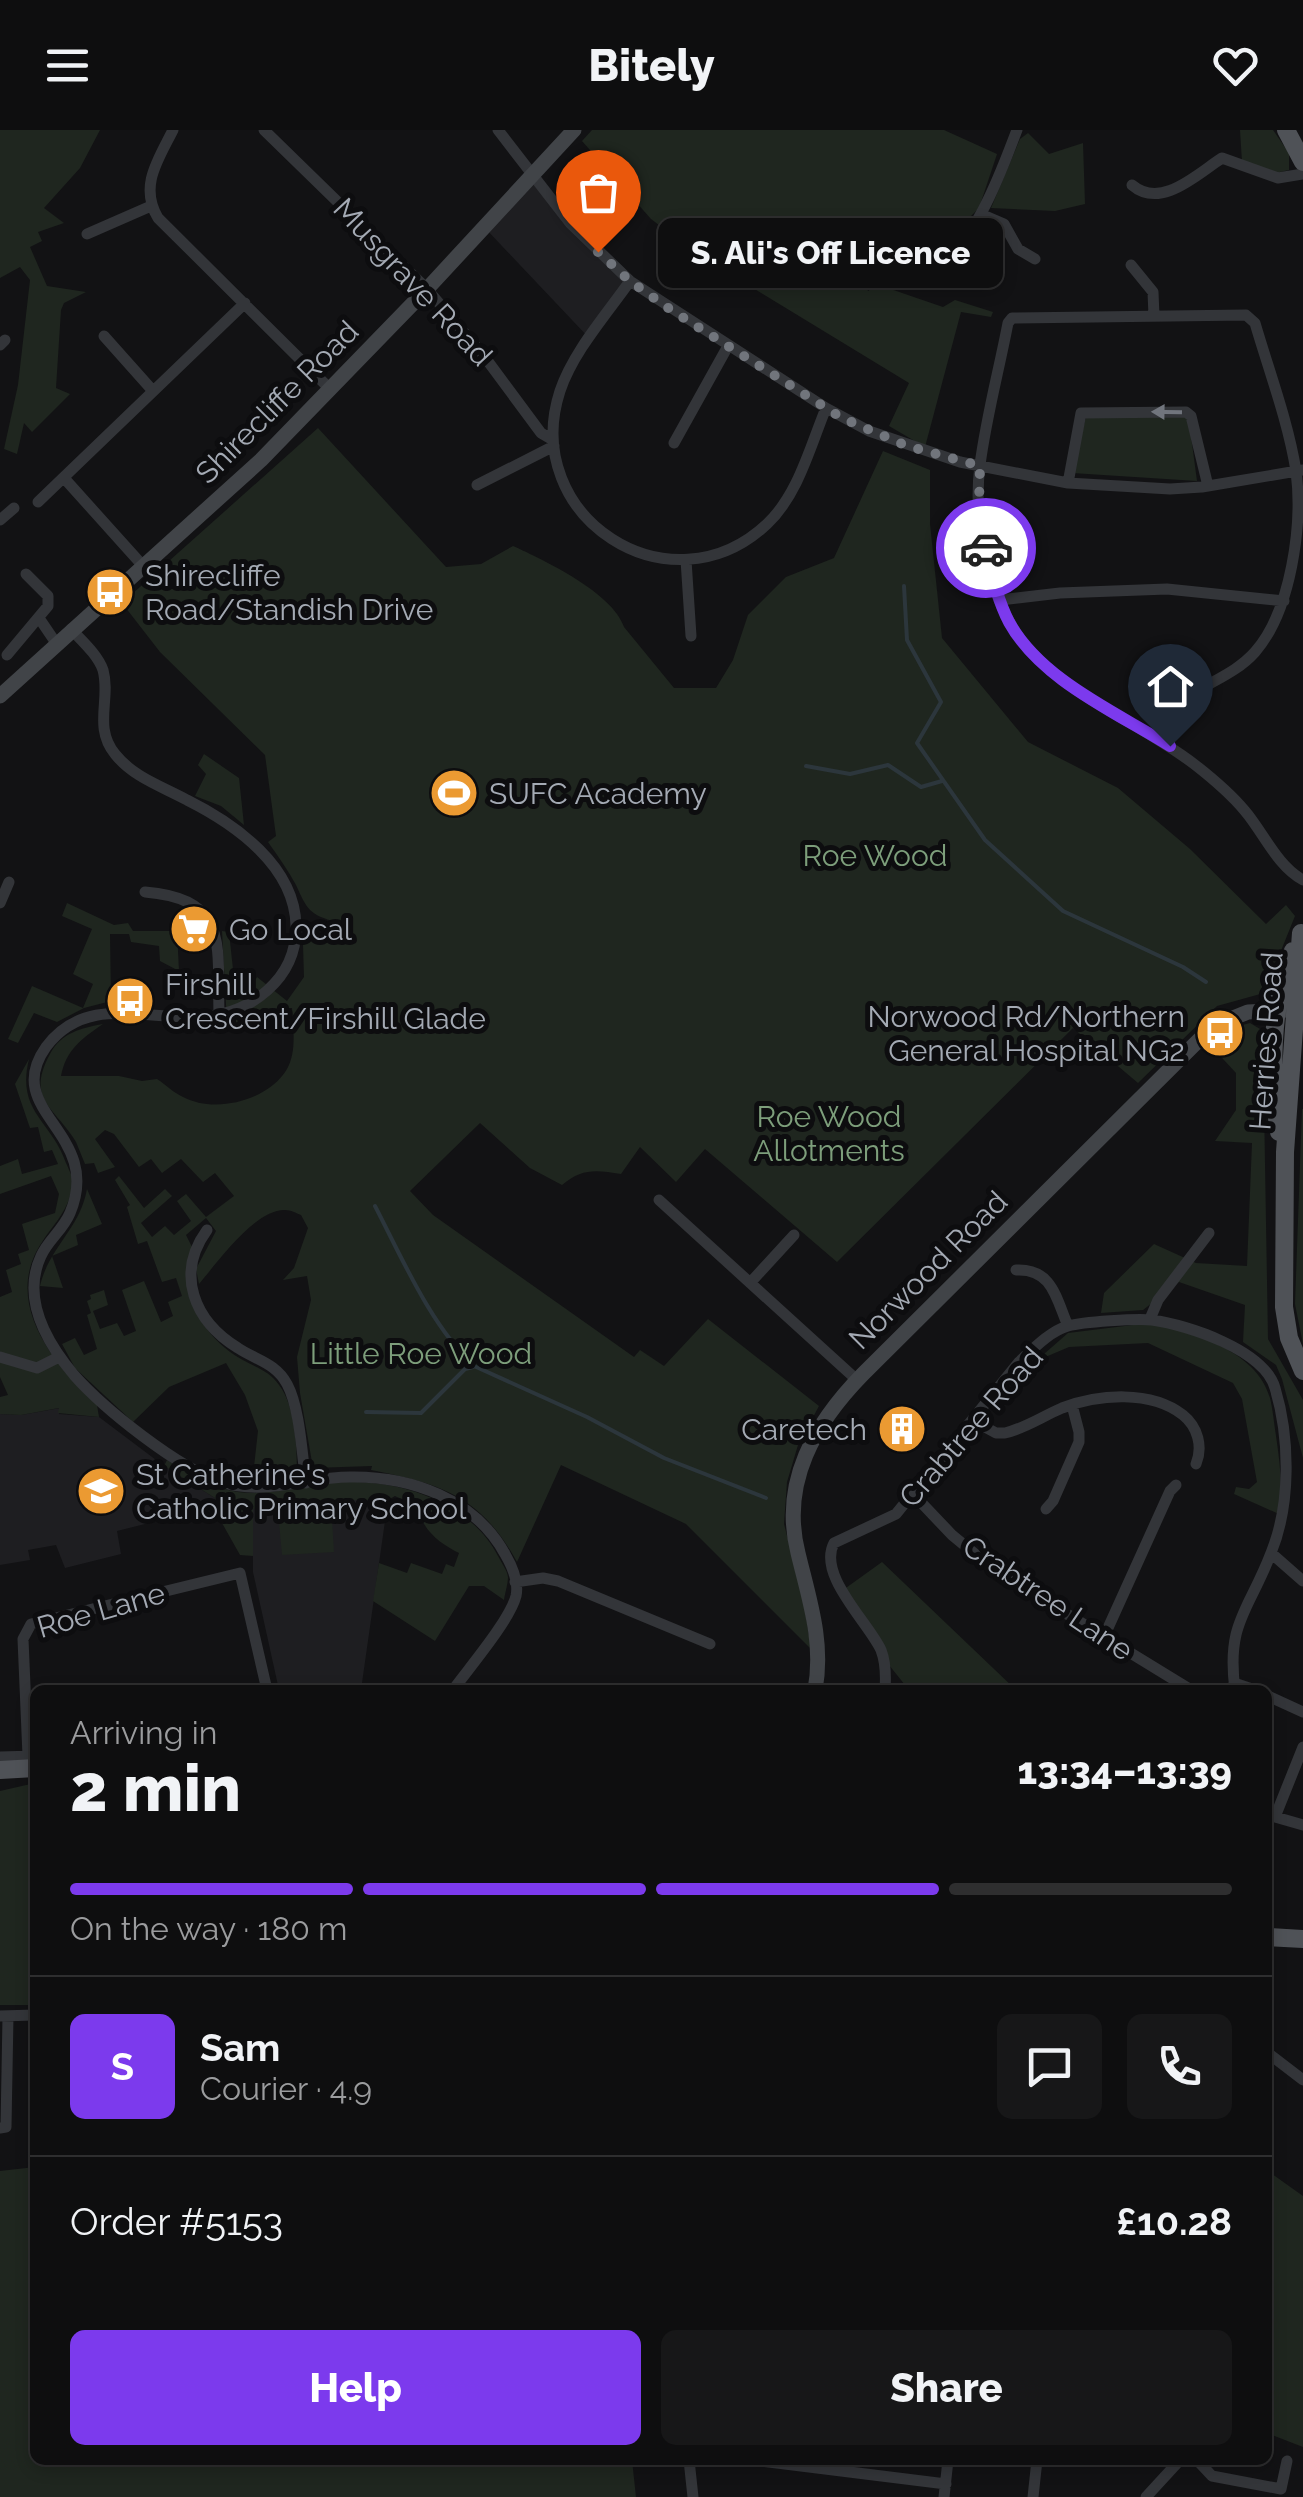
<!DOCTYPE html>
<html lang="en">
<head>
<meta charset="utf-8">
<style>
	body { margin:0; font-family:Raleway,sans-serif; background:#171718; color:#f1f3f6; height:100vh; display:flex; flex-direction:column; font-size:38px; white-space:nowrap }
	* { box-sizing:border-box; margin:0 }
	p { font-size:32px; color:#9b9c9e }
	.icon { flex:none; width:55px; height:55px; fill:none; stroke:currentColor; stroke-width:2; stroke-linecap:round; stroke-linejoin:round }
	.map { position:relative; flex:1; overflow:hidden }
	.side { position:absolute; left:30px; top:1555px; width:1242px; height:780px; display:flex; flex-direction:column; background:#0e0e0f; border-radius:15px; box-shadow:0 5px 15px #0003,0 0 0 2px #2e2e2f }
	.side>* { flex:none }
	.pin { position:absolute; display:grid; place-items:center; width:85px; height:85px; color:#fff; margin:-102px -42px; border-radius:50% 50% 50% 0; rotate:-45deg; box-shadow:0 0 10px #0007 }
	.pin .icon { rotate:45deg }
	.courier { position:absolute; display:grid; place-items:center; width:100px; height:100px; margin:-50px; border:8px solid #7c3aed; border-radius:50%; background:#fff; color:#222; box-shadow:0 2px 12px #0007 }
	.bubble { position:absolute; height:70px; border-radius:15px; background:#0e0e0f; box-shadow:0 5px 15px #0003,0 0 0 2px #2e2e2f; font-size:32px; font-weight:800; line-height:70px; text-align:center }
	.headline em { font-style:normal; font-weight:800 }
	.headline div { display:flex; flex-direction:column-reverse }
	.headline { display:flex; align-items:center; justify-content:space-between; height:170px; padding:0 40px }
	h1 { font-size:65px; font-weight:800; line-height:75px }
	.bar { display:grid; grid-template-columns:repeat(4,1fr); gap:15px 10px; align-content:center; height:120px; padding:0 40px }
	.bar i { height:12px; border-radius:8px; background:#2e2e2f }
	.bar .selected { background:#7c3aed }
	.bar p { grid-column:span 4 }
	.line { display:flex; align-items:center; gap:25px; padding:0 40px; border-top:2px solid #2e2e2f }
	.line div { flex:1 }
	.round { display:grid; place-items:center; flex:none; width:105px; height:105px; border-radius:15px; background:#171718 }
	.button { display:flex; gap:20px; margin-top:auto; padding:20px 40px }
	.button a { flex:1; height:115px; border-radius:15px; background:#7c3aed; color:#fff; font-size:40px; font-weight:800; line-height:115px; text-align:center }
	.button a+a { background:#171718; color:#f1f3f6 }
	header { display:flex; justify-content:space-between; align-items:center; height:130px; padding:0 40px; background:#0e0e0f; font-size:45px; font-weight:800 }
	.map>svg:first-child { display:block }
	.built { fill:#1e1e21 }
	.green { fill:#1f261f }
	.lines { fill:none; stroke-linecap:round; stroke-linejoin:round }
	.stream { stroke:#2c363c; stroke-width:4 }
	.street { stroke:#333539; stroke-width:11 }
	.secondary { stroke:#414448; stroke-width:15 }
	.primary { stroke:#4f5257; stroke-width:18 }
	.oneway { fill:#71757d }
	.done { stroke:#71757c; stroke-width:10; stroke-dasharray:0 18 }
	.route { stroke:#7c3aed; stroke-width:12 }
	.labels { text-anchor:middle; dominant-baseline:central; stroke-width:10; stroke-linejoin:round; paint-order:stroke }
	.street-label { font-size:30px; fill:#a4aab4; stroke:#0d0d0f }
	.poi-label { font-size:30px; fill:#a4aab4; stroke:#0d0d0f; text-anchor:start }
	.park-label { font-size:30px; fill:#7d9e7b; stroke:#0d0d0f }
</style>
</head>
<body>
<header><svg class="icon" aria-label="menu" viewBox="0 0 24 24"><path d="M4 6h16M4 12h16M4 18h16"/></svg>Bitely<svg class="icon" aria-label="heart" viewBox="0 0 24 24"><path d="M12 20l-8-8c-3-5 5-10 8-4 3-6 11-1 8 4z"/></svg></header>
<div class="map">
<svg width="1303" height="2367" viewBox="0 0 1303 2367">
	<rect width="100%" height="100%" fill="#121214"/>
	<!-- built -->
	<path class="built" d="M 532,46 L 630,151 L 590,209 L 485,98 Z
		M 60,1278 L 59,1284 L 99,1287 L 164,1336 L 215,1368 L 213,1377 L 117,1401 L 121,1424 L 65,1438 L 56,1415 L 28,1420 L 30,1430 L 0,1435 L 0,1284 L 21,1285 Z
		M 335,1370 L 388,1370 L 361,1560 L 279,1560 L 253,1442 L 253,1379 Z"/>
	<!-- green -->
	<path class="green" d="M 0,0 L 100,0 L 80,38 L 44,78 L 64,93 L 38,102 L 42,111 L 30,117 L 47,156 L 86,162 L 64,173 L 61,180 L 56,258 L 70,264 L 32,302 L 24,293 L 17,324 L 4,319 L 18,255 L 30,150 L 20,137 L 0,148 Z
		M 592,0 L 944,0 L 997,24 L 979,78 L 942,115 L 870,92 L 865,100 L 837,89 L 815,131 L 869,161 L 870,152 L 943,177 L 955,170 L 993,182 L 991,187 L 961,182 L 925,317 L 889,296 L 909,253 L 697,124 L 701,118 L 685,106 L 680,111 L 651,89 L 582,11 Z
		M 1240,0 L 1273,0 L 1289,23 L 1289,40 L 1275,43 L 1242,32 Z
		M 1028,3 L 1049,24 L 1083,13 L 1085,74 L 1055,81 L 991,78 L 1020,9 Z
		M 1184,286 L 1189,291 L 1197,351 L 1072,343 L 1086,287 Z
		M 318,298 L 446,437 L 481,434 L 513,416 C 544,430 613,463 624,497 L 674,558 L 716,558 L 733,530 L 748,485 L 786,447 L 834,428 L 883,321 L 930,340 L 930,394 L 942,508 L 1028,612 L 1118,658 L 1190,719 L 1266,794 L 1286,775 L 1295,786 L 1264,863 L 1217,876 L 1138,953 L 1073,898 L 837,1132 L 705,1019 L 676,1052 L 640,1017 L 621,1044 C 596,1040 582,1038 562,1055 L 530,1038 L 480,993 L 410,1061 L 433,1085 L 634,1227 L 640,1220 L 664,1236 L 708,1189 L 819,1276 L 798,1315 L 787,1352 L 784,1394 L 803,1467 L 811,1519 L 686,1394 L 561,1335 L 517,1432 C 480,1365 441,1354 371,1340 L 372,1336 L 313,1338 L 300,1263 L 297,1227 L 311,1170 L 307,1146 L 283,1150 L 294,1138 L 308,1098 L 301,1085 C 296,1083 291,1080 285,1080 C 255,1079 217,1133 199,1154 L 196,1139 L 216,1101 L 206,1088 L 186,1105 L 192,1117 C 175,1160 202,1206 241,1229 C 255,1237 270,1241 279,1255 C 296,1277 297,1319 297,1346 C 275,1363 232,1349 209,1337 L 212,1333 L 229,1338 L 254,1337 L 258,1301 L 245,1265 L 226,1233 L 169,1257 L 133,1292 L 75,1238 L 62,1214 L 75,1208 L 84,1225 L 97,1219 L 87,1185 L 91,1183 L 87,1171 L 91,1169 L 90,1165 L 104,1160 L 108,1175 L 93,1181 L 100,1199 L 117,1193 L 124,1206 L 136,1201 L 122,1160 L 144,1151 L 161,1192 L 173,1186 L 168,1172 L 182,1166 L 176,1148 L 162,1152 L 147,1111 L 138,1114 L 127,1077 L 130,1075 L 115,1050 L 119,1046 L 144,1078 L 165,1059 L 172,1066 L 141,1093 L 152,1107 L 165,1096 L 174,1105 L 191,1091 L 177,1071 L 186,1064 L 206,1087 L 234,1066 L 215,1043 L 203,1052 L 181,1029 L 162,1043 L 151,1029 L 139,1037 L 114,1004 L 105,1000 L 95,1009 L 115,1037 L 98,1043 L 94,1033 L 85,1034 C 82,1027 79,1019 76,1012 C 55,977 25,970 50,924 C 61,903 81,898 103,894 C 81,909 66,920 61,946 L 119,946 L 142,951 L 157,949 C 166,955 174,963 183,967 C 215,984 268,971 287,939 C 297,921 293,898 292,878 L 262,879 L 262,896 L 227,893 L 222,801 L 229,802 L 235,858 L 250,859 L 257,847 L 287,871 L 304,847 L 303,815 L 312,807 L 335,810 L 337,792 C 309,785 307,779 296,755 C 288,740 277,725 268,712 L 276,706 L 265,625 L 160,522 L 122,473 Z
		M 204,624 L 239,648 L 244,695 L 221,676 L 195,666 L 206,644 L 198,635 Z
		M 67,773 L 114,795 L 128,793 L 133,801 L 177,801 L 179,841 L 160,831 L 159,816 L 131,812 L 129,804 L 110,804 L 111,871 L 84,878 L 57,892 L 34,883 L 18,913 L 8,909 L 32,856 L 83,878 L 93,854 L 73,844 L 92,799 L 62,786 Z
		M 1250,893 L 1260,899 L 1263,916 L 1268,1209 L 1303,1270 L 1303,1328 L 1282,1249 L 1276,1235 L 1243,1212 L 1245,1175 L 1179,1152 L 1143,1180 L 1101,1183 L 1104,1163 L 1154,1114 L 1196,1133 L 1247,1136 L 1252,1013 L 1215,1011 L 1236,980 L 1236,943 L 1211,916 L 1235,897 Z
		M 29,929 C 16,982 51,990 66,1033 C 67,1035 71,1044 72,1047 C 75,1071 57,1091 44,1109 C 0,1171 53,1233 97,1275 L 99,1287 L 58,1283 L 59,1278 L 21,1285 L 0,1284 L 0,1267 L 8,1265 L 0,1247 L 0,1167 L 12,1162 L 6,1140 L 21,1134 L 18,1124 L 29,1120 L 22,1094 L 55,1083 L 59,1064 L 51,1046 L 0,1064 L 0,1036 L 18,1029 L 22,1044 L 58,1034 L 52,1020 L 44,1022 L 38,997 L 30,998 L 15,954 Z
		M 1302,979 L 1303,979 L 1303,1214 L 1295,1174 Z
		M 87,1059 L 102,1094 L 76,1105 L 78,1115 L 52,1126 L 63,1158 L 40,1156 C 49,1117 80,1099 87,1059 Z
		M 1149,1193 C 1192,1203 1256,1219 1270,1268 C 1273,1280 1274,1294 1276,1306 C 1280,1333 1283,1357 1279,1384 L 1234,1364 L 1236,1357 L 1249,1359 L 1257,1352 L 1242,1269 L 1233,1253 L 1148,1213 L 1069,1217 L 1036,1231 L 1068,1203 Z
		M 167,1330 C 189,1344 212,1358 238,1362 C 273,1367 304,1353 338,1352 C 397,1349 469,1370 498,1426 C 501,1432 507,1440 508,1447 C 508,1454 505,1463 504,1470 L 484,1456 L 469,1456 L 435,1511 L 373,1471 L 379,1433 L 407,1443 L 411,1433 L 442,1444 L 446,1434 L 454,1437 L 459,1423 C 441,1414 422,1401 418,1377 L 395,1366 L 388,1370 L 335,1370 L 253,1379 L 253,1426 L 240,1425 L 213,1377 L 215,1368 L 164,1336 Z
		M 332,1389 L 334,1422 L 282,1425 L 279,1392 Z
		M 882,1432 L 1016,1560 L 909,1560 L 885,1530 L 843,1460 Z
		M 35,1653 L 35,1875 L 0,1875 L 0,1661 Z
		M 35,2037 L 35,2330 L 632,2330 L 636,2367 L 0,2367 L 0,2041 Z
		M 1268,2041 L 1303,2066 L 1303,2317 L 1272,2305 L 1268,2314 Z"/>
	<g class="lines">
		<!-- stream -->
		<path class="stream" d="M 904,456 L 907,510 L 941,572 L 917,613 L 985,710 L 1063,781 L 1183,837 L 1206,852
			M 806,636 L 850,644 L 888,635 L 921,657 L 942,651
			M 375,1076 C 402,1128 431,1196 474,1236 L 587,1287 L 664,1328 L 766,1368
			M 366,1282 L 421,1283 L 465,1239 L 473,1237"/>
		<!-- street -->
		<path class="street" d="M 173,0 C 158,30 139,56 158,88 L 331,260
			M 264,0 L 427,159 L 484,226 L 541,303 L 553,310
			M 498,0 L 570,93 L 630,151 L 826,278 L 869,301 L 960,332 L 1068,353 L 1170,359 L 1202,357 L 1303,340
			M 1132,55 C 1161,80 1197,44 1222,28 L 1278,48 L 1303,44
			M 983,85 L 1004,94 L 1018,119 L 1035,129
			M 865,102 C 883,110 922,128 941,125 C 974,121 1006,28 1017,0
			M 87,104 L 151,76
			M 1131,135 L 1153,162 L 1154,186
			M 630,151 C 606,185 573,222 560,261 C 519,387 670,485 767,394 C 798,365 810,317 826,278
			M 104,206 L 153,261
			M 0,215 L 5,210
			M 674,313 L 728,216
			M 64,348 L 144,437
			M 1068,353 L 1081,283 L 1186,282 L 1191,286 L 1208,356
			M 477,355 L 554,316
			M 38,372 L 245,173
			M 0,390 L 14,378
			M 686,430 L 691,506
			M 1000,470 L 1060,463 L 1167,459 L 1284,471
			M 39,488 L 56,513
			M 71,499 C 82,511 98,525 103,540 C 111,569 93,597 115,624 C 133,647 161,656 187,670 C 235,694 295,736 296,796 C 297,849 251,884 200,887 C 146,890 85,864 46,917 C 0,982 104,1002 70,1083 C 63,1100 48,1110 41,1126 C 21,1169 47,1213 74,1245 C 104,1279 178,1338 221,1352 C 266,1366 306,1347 350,1347 C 411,1346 475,1369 505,1424 C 512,1436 519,1452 516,1466 C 510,1490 469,1538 453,1560
			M 7,525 L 48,476 L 48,466 L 26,444
			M 1169,616 L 1170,589 L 1173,579 C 1197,555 1232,548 1255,522 C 1291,481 1303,395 1296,341 C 1288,291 1269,241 1255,193 L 1246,185 L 1012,188 L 1008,193 C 999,240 986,288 980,335 C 972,397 991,483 1036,527 C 1081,572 1145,596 1194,634 C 1212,648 1230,663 1245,681 C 1263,702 1277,736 1303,750
			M 145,762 C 230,769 217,816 219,884
			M 0,773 L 9,752
			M 659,1070 L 857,1250
			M 207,1100 C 175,1144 194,1191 238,1218 C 256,1230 276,1233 287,1254 C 300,1278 302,1325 306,1353
			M 1016,1140 C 1052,1138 1056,1168 1068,1196
			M 750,1153 L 794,1105
			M 1150,1189 L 1158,1170 L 1209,1103
			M 0,1227 L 37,1238 L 59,1227
			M 972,1290 L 996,1303 L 1005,1303 C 1026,1298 1043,1286 1062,1278 C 1099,1264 1151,1260 1183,1285 C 1198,1297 1203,1317 1196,1334
			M 914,1365 L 952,1405 L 992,1438 L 1191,1560
			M 1046,1379 L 1053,1371 L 1079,1312 L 1079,1302 L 1072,1275
			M 1271,1423 L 1303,1451
			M 515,1452 L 543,1448 L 558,1451 L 710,1514
			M 1103,1509 L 1170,1361 L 1176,1355
			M 1234,1553 L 1255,1560
			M 885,1560 C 886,1546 886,1533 881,1520 C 868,1492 817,1445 834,1413 L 896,1384 L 1019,1232 C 1033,1219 1050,1201 1068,1196 C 1082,1192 1138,1188 1152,1190 C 1188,1195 1264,1220 1275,1258 C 1290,1308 1291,1374 1271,1423 C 1249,1481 1226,1492 1235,1560
			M 1268,1566 L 1303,1582
			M 28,1626 L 23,1509 L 31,1494 L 240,1443 L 267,1560
			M 0,1627 L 35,1626
			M 1268,1685 L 1303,1695
			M 1275,1687 L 1303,1617
			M 0,1886 L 35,1885
			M 1268,1923 L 1303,1950
			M 0,1998 L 6,1997 L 8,1886
			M 689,2330 L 693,2367
			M 753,2330 L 946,2354
			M 1197,2330 L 1212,2346 L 1281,2359 L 1287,2331
			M 944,2367 L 948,2330
			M 1033,2367 L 1037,2330
			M 1146,2367 L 1180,2330"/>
		<!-- secondary -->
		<path class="secondary" d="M 0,566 L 261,330 L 427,159 L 574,0
			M 815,1560 C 824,1512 809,1469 798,1423 C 780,1352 815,1293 863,1244 L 1213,896 L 1248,882 L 1287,880"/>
		<!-- primary -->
		<path class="primary" d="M 1286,0 L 1303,32
			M 1301,803 L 1285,1022 L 1284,1177 L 1289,1208 L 1303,1241
			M 1279,1002 C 1270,947 1270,873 1293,821
			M 0,1640 L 35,1638
			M 1268,1807 L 1303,1809"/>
	</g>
	<!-- one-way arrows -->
	<defs><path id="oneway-solid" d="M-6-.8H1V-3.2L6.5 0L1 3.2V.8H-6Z" transform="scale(2.5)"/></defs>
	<use class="oneway" href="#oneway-solid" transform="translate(1167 282) rotate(-179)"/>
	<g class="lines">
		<!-- done -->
		<path class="done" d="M 598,122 L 630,151 L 671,180 L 842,288 L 907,316 L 980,336 L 979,374 L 986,418"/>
		<!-- route -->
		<path class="route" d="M 986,418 C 991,443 997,469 1009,492 C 1041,550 1116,582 1170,616"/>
	</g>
	<!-- icons -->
	<defs>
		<g id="bus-disc" transform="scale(2.5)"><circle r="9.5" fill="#eb9a32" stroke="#0d0d0f"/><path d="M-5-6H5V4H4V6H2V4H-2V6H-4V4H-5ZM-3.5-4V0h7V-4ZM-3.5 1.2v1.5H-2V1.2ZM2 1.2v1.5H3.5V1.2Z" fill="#fff"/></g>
		<g id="stadium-disc" transform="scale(2.5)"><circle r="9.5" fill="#eb9a32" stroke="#0d0d0f"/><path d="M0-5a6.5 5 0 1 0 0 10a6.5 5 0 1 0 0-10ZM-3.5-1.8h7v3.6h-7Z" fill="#fff"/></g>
		<g id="supermarket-disc" transform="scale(2.5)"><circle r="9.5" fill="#eb9a32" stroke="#0d0d0f"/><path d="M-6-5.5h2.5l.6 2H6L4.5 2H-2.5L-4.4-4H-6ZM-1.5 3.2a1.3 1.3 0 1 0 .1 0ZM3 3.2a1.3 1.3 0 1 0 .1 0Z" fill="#fff"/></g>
		<g id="building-disc" transform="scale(2.5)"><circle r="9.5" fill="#eb9a32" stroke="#0d0d0f"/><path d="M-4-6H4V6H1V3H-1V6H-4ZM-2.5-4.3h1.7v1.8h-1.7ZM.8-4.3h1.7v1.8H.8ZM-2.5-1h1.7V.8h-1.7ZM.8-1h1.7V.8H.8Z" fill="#fff"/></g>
		<g id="school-disc" transform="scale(2.5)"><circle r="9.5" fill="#eb9a32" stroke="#0d0d0f"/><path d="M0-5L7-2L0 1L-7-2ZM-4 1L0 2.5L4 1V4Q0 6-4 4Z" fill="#fff"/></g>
	</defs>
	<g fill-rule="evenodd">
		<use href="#bus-disc" x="110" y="462"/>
		<use href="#stadium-disc" x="454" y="663"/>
		<use href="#supermarket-disc" x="194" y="799"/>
		<use href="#bus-disc" x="130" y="871"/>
		<use href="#bus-disc" x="1220" y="903"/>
		<use href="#building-disc" x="902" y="1299"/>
		<use href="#school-disc" x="101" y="1361"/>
	</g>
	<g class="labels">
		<!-- street labels -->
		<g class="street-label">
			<text transform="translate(413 152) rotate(47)">Musgrave Road</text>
			<text transform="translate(277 272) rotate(-45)">Shirecliffe Road</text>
			<text transform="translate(1266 911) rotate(-86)">Herries Road</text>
			<text transform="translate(928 1140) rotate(-45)">Norwood Road</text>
			<text transform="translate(971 1297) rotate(-49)">Crabtree Road</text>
			<text transform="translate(1048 1468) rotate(34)">Crabtree Lane</text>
			<text transform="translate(101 1480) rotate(-16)">Roe Lane</text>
		</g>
		<!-- poi labels -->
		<g class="poi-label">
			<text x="145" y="445">Shirecliffe<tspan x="145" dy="34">Road/Standish Drive</tspan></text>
			<text x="489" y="663">SUFC Academy</text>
			<text x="229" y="799">Go Local</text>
			<text x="165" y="854">Firshill<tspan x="165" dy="34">Crescent/Firshill Glade</tspan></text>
			<text x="1185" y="886" text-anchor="end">Norwood Rd/Northern<tspan x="1185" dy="34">General Hospital NG2</tspan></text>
			<text x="867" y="1299" text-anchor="end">Caretech</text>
			<text x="136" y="1344">St Catherine's<tspan x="136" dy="34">Catholic Primary School</tspan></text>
		</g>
		<!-- park labels -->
		<g class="park-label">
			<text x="875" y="725">Roe Wood</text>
			<text x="829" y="986">Roe Wood<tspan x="829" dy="34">Allotments</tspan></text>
			<text x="421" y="1223">Little Roe Wood</text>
		</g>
	</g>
</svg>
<div class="pin" style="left:598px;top:122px;background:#ea580c"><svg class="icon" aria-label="bag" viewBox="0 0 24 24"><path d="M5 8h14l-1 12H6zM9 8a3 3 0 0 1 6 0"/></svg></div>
<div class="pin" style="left:1170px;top:616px;background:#1f2937"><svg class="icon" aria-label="home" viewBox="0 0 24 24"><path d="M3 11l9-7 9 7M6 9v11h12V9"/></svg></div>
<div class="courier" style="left:986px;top:418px"><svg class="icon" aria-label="car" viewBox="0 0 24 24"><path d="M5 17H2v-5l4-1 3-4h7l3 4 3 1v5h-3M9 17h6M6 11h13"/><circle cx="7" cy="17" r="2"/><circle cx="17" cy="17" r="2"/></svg></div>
<div class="bubble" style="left:658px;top:88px;width:345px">S. Ali's Off Licence</div>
<section class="side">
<div class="headline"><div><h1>2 min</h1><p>Arriving in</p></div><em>13:34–13:39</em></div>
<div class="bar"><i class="selected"></i><i class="selected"></i><i class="selected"></i><i></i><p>On the way · 180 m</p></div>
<div class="line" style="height:180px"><b class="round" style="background:#7c3aed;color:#fff">S</b><div><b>Sam</b><p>Courier · 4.9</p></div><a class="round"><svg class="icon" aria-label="chat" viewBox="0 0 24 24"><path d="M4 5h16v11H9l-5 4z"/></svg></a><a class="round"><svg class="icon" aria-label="phone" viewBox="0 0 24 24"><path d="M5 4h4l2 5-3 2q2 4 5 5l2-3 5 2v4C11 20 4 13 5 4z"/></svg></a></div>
<div class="line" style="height:130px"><div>Order #5153</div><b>£10.28</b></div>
<div class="button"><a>Help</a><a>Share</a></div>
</section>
</div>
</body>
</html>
